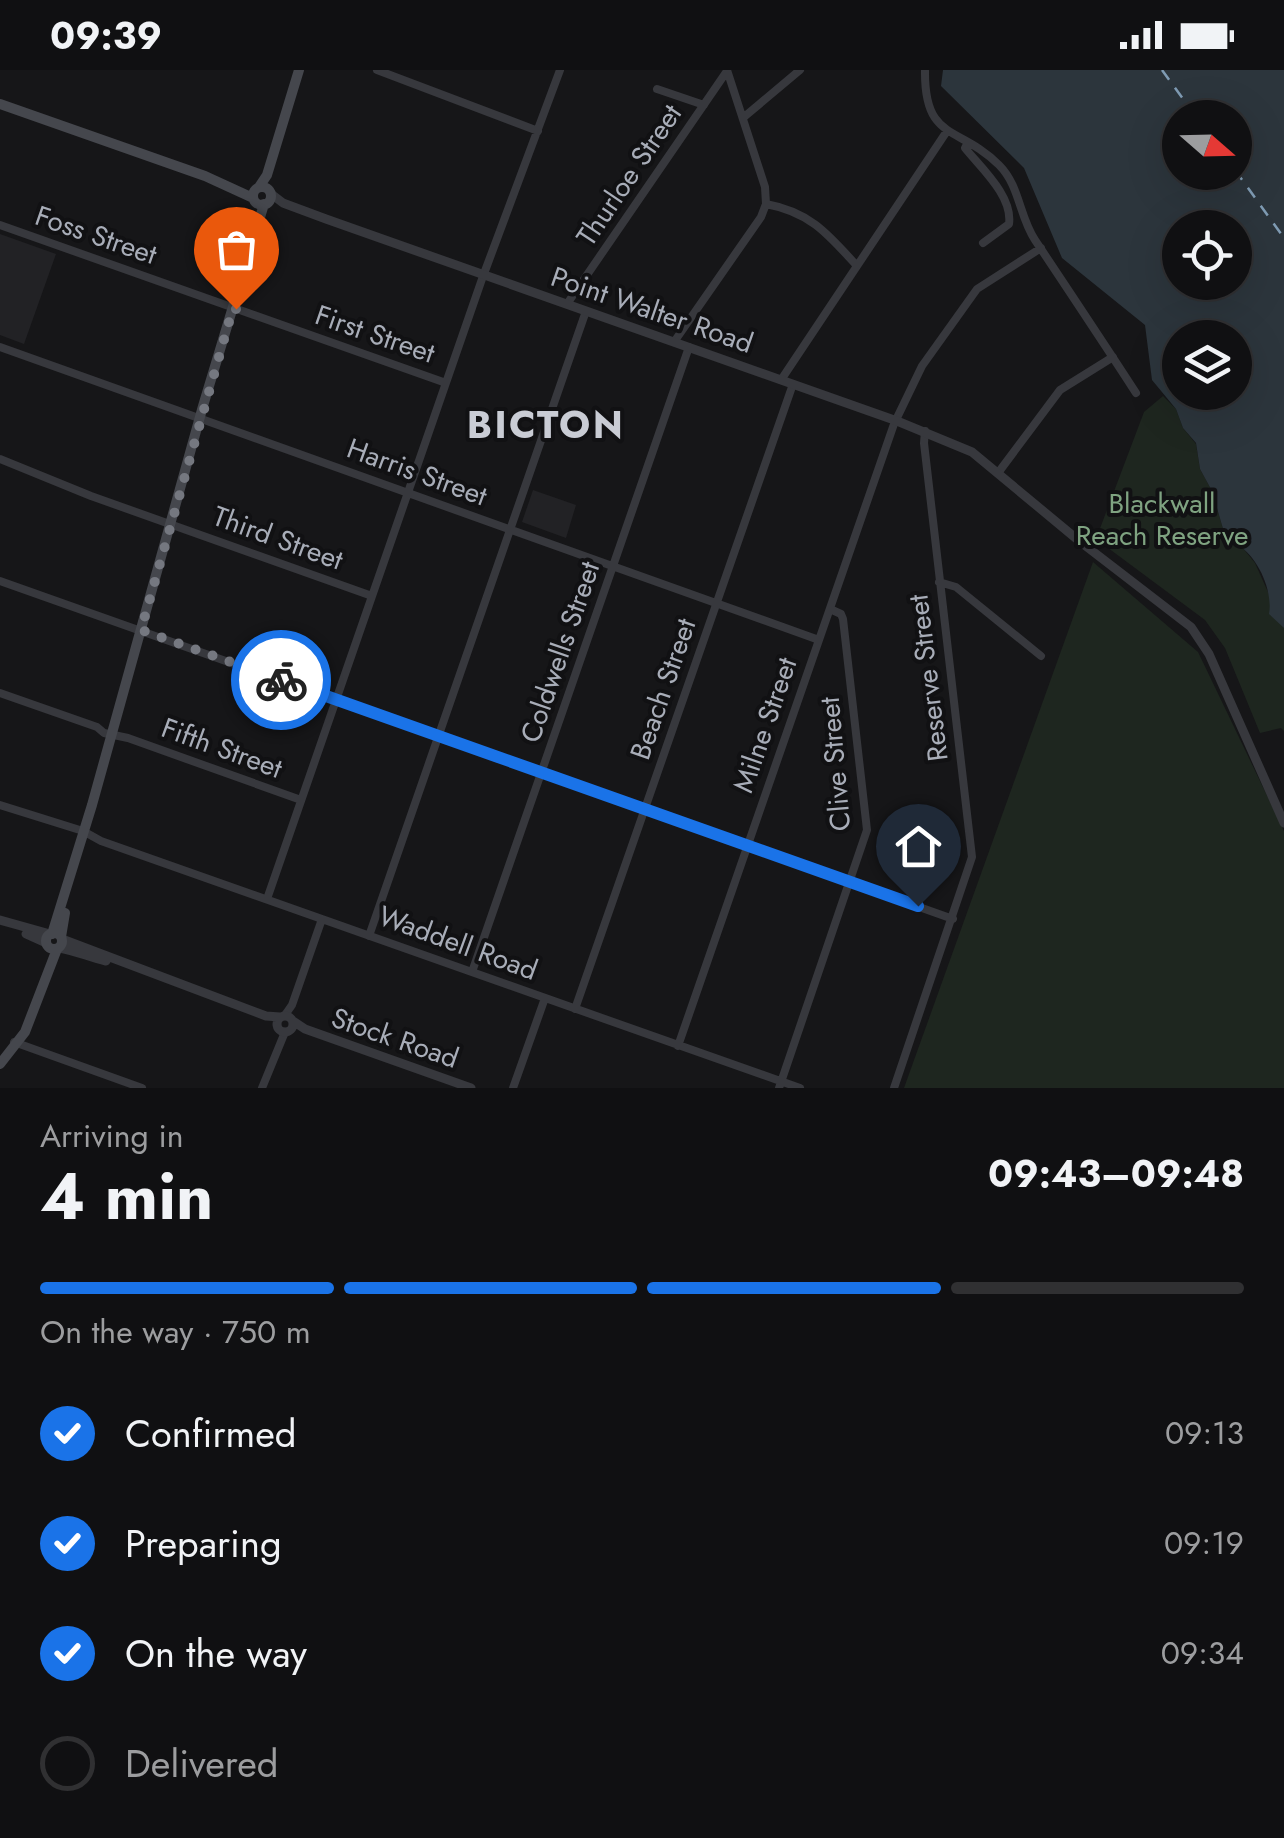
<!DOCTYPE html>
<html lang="en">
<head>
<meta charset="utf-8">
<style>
	body { margin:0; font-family:Jost,sans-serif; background:#1e1e20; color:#f1f3f6; height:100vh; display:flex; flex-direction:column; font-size:38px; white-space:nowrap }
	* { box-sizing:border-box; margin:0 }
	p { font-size:32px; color:#9c9d9f }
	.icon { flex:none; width:55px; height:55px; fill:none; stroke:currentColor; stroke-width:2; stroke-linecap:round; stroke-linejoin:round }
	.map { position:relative; height:1018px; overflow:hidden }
	.panel { display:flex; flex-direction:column; background:#101012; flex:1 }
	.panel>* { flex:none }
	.needle { width:65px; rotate:110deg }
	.controls { position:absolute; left:1162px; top:30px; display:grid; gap:20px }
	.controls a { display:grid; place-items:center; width:90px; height:90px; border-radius:50%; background:#101012; box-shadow:0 10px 40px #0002,0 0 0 2px #303032; font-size:50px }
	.pin { position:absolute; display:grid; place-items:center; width:85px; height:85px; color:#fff; margin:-102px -42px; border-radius:50% 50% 50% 0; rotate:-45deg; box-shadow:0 0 10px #0007 }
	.pin .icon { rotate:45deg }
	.courier { position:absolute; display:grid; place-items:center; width:100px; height:100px; margin:-50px; border:8px solid #1a73e8; border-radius:50%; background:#fff; color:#222; box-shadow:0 2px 12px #0007 }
	.head em { font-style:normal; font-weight:700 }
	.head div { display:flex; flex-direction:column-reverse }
	.head { display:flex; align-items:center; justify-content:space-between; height:170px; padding:0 40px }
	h1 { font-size:65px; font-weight:700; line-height:75px }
	.bar { display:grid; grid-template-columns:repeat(4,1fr); gap:15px 10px; align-content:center; height:120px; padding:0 40px }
	.bar i { height:12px; border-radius:8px; background:#303032 }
	.bar .selected { background:#1a73e8 }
	.bar p { grid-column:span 4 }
	ol { padding:0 40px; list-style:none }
	li { display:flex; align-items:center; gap:30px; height:110px }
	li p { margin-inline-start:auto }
	li .icon { padding:10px; border-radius:50%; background:#1a73e8; color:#fff; stroke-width:4 }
	li:last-child { color:#9c9d9f }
	li i { width:55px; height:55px; border:5px solid #303032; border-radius:50% }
	.status { display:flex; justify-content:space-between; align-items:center; height:70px; padding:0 50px; background:#101012; direction:ltr }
	.status svg { height:28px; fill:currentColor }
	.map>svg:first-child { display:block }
	.built { fill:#222225 }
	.green { fill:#1e261f }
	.water { fill:#2c353c; fill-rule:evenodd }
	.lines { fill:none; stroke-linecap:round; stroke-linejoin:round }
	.ferry { stroke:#7f9bb3; stroke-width:2.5; stroke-dasharray:12 10; stroke-linecap:butt }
	.minor { stroke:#37383d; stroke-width:8 }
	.tertiary { stroke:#37383d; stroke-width:9 }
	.secondary { stroke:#45474d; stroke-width:10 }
	.done { stroke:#757880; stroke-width:10; stroke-dasharray:0 18 }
	.route { stroke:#1a73e8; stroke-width:12 }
	.labels { text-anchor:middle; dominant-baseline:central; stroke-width:8; stroke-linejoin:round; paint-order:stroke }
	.street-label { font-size:28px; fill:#a8adb8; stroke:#111113 }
	.park-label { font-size:28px; fill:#7fa381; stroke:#111113 }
	.district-label { font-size:38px; font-weight:bold; letter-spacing:2.5px; fill:#c9ccd4; stroke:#111113 }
</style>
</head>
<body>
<div class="status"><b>09:39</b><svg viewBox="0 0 49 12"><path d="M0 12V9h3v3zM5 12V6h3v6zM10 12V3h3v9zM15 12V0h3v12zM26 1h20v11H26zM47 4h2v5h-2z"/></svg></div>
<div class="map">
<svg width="1284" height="1018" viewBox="0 0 1284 1018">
	<rect width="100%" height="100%" fill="#161618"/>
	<!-- built -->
	<path class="built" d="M 0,164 L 56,184 L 24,274 L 0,265 Z
		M 533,420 L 576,435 L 566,468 L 522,452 Z"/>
	<!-- green -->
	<path class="green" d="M 1163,326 L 1176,339 L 1183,358 L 1196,374 L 1200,399 L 1212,421 L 1226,469 L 1242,477 L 1255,493 L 1284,558 L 1284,661 L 1281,658 L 1260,663 L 1225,578 L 1205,550 L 1096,469 L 1144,342 Z
		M 1093,492 L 1198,582 L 1284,761 L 1284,1018 L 904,1018 Z"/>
	<!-- water -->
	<path class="water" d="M 943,0 L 1284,0 L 1284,558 L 1269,544 C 1273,523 1260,491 1241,477 C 1236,473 1231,472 1226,469 L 1212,421 L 1200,399 L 1196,373 L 1183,358 L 1176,339 L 1152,310 L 1145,255 L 1062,188 L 1024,98 L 941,16 ZM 1180,48 L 1235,48 L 1235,102 L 1180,102 ZM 1180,158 L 1235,158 L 1235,212 L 1180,212 ZM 1180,268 L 1235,268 L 1235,322 L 1180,322 Z"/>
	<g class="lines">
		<!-- ferry -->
		<path class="ferry" d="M 1162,0 L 1197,48
			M 1235,100 L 1284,168"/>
		<!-- minor -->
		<path class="minor" d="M 377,0 L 538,61
			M 925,0 C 924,72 959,55 999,95 C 1020,116 1019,146 1035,170 C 1069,221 1103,272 1136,323
			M 657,19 L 704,35
			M 744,47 L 800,0
			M 968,72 L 965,78 C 981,98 1013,126 1009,154 L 983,173
			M 766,134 C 810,142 828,164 857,196
			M 0,155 L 446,313
			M 567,234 L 727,1
			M 674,272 L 761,147 L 766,134 L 765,117 L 727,0
			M 0,277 L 819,570
			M 781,310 L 947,61
			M 0,389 L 91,426 L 372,526
			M 998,403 L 1060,320 L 1113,287
			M 0,511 L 953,849
			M 939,512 L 956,517 L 1041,586
			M 0,623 L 97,657 L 104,663 L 128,668 L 301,730
			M 0,735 L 83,761 L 101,771 L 800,1018
			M 267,829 L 482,209 L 560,0
			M 369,866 L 586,241
			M 472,902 L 689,277
			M 575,939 L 793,314
			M 285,945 L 292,935 L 322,849
			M 14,972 L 142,1018
			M 678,976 L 894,354 L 922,296 L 977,219 L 1041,178
			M 262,1018 L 285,962
			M 513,1018 L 545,928
			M 779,1018 L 867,760 L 843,549 L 841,544 L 830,539
			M 894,1018 L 972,787 L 924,373 L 925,361"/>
		<!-- tertiary -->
		<path class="tertiary" d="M 270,123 L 283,133 L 326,149 L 897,351 L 972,382 L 1078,470 L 1191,557 L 1209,584 L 1284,753
			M 0,850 L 50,864
			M 26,864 L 46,873
			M 62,869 L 266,946 L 280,947
			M 59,878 C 76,881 89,887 106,891
			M277 954a8 8 0 1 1 16 0a8 8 0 1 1-16 0Z
			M 293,951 L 305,959 L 471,1018"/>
		<!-- secondary -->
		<path class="secondary" d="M 0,34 L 205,106 L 253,128
			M 259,117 L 267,105 L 299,0
			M253 126a9 9 0 1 1 18 0a9 9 0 1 1-18 0Z
			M46 871a8 8 0 1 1 16 0a8 8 0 1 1-16 0Z
			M 52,864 L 92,735 L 203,336 L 264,134
			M 61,867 L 65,843
			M 0,994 L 25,962 L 57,879"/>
	</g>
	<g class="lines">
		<!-- done -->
		<path class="done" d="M 236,239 L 233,238 L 141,560 L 281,610"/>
		<!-- route -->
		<path class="route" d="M 281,610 L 918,836"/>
	</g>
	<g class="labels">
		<!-- street labels -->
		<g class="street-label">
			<text transform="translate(629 105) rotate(-56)">Thurloe Street</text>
			<text transform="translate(96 165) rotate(19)">Foss Street</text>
			<text transform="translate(652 240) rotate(19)">Point Walter Road</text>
			<text transform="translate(375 264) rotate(19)">First Street</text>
			<text transform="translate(417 402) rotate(20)">Harris Street</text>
			<text transform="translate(278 468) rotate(20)">Third Street</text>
			<text transform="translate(560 582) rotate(-71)">Coldwells Street</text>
			<text transform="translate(928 608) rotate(-97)">Reserve Street</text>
			<text transform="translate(663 619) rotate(-71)">Beach Street</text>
			<text transform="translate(765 655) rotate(-71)">Milne Street</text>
			<text transform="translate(222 678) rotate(20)">Fifth Street</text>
			<text transform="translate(835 694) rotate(-95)">Clive Street</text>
			<text transform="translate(458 873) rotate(20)">Waddell Road</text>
			<text transform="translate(395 968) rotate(19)">Stock Road</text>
		</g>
		<!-- park labels -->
		<g class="park-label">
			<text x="1162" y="433">Blackwall<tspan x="1162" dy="32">Reach Reserve</tspan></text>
		</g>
		<!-- district labels -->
		<g class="district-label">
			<text x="546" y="354">BICTON</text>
		</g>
	</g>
</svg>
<div class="controls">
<a><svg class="needle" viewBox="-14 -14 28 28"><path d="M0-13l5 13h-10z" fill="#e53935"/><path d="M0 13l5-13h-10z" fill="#9c9d9f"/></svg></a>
<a><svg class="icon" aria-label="locate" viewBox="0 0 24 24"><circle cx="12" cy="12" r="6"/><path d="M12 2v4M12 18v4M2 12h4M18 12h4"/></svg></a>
<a><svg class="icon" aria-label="layers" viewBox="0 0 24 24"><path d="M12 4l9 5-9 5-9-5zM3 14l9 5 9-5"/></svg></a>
</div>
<div class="pin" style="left:236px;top:239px;background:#ea580c"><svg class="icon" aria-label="bag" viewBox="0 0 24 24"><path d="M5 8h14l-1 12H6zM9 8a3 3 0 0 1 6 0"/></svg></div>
<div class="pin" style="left:918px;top:836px;background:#1f2937"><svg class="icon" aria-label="home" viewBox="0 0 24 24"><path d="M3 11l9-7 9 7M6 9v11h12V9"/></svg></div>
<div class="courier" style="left:281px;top:610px"><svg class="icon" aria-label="bike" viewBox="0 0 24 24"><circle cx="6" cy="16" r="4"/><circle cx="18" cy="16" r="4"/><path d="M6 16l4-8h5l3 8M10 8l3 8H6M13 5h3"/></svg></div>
</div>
<section class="panel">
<div class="head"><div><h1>4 min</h1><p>Arriving in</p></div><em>09:43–09:48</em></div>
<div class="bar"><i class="selected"></i><i class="selected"></i><i class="selected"></i><i></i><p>On the way · 750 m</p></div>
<ol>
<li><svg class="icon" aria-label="check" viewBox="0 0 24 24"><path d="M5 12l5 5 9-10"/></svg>Confirmed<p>09:13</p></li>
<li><svg class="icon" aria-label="check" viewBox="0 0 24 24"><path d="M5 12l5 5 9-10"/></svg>Preparing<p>09:19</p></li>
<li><svg class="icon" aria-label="check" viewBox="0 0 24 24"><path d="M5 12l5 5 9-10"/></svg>On the way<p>09:34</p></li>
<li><i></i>Delivered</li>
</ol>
</section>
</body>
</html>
